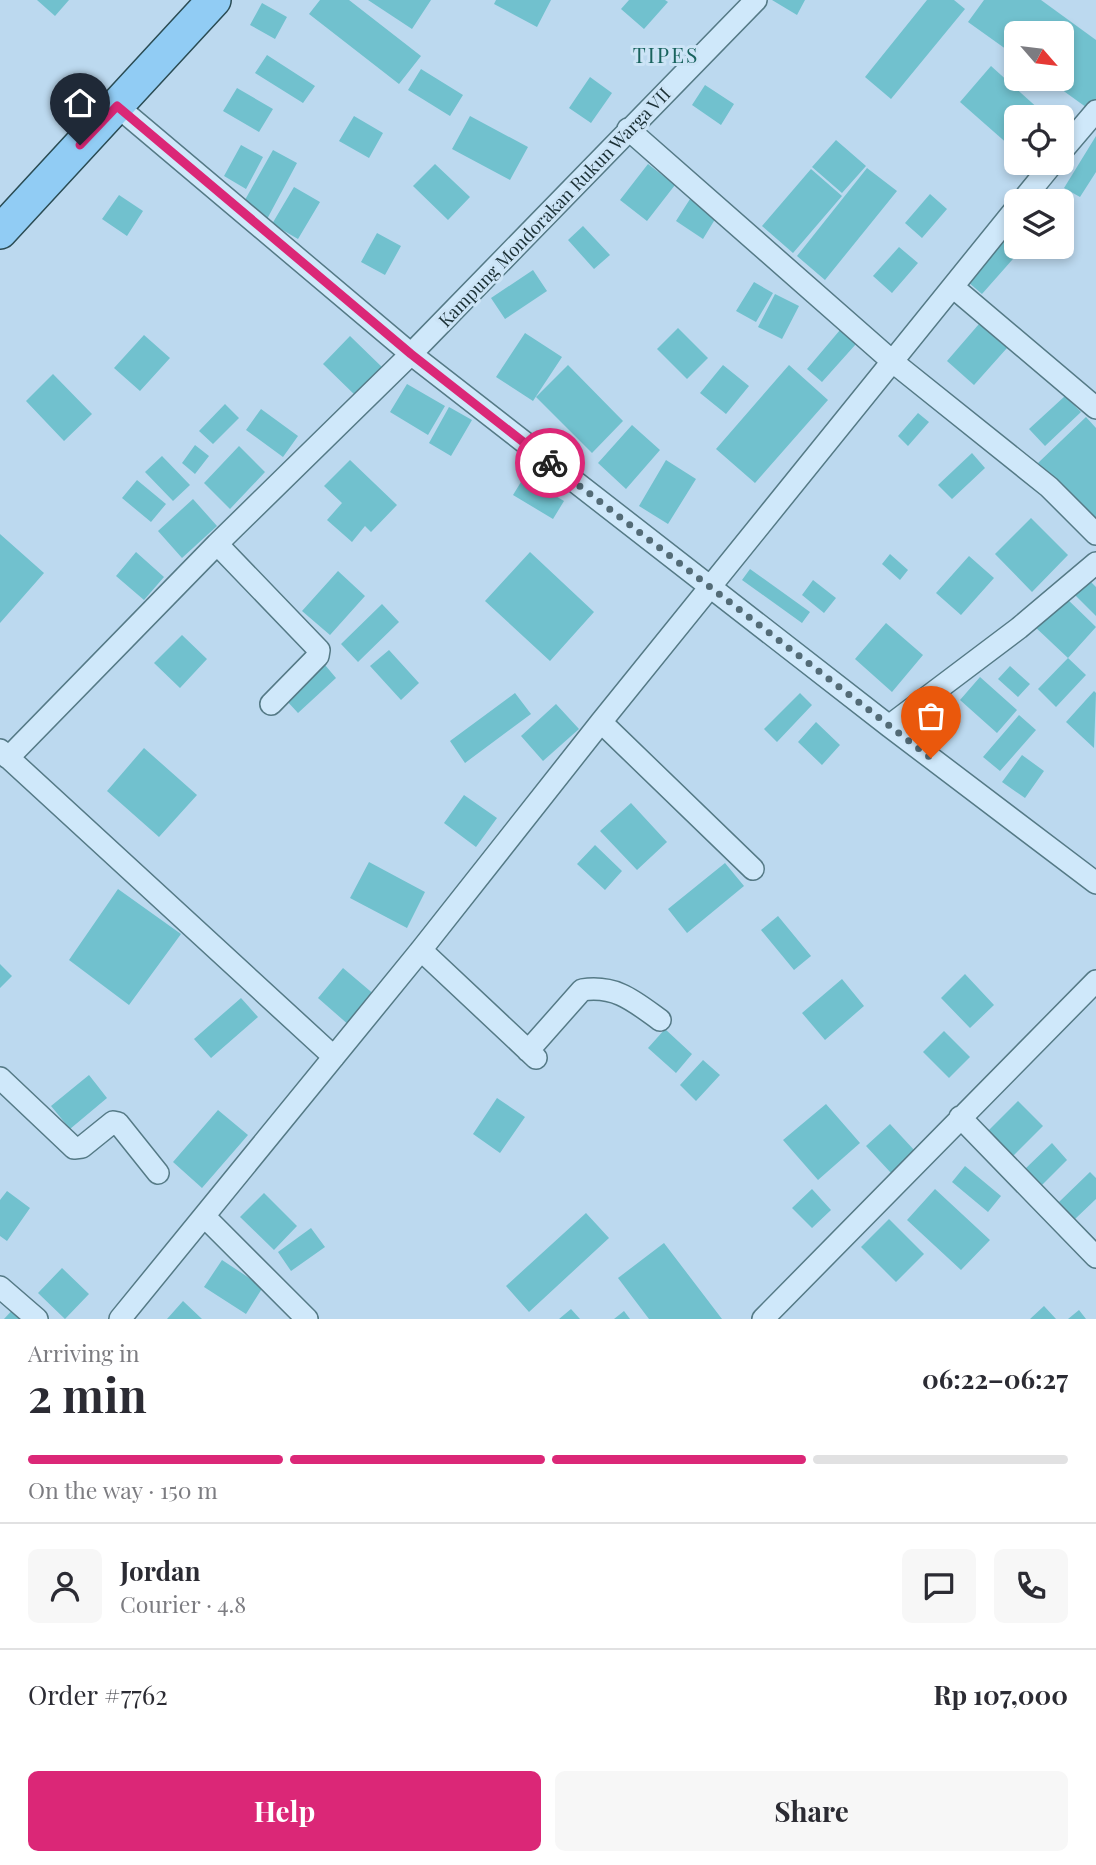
<!DOCTYPE html>
<html lang="en">
<head>
<meta charset="utf-8">
<style>
	body { margin:0; font-family:"Playfair Display",serif; background:#f7f7f7; color:#2b2b33; height:100vh; display:flex; flex-direction:column; font-size:26px; white-space:nowrap }
	* { box-sizing:border-box; margin:0 }
	p { font-size:23px; color:#7c7c81 }
	.icon { flex:none; width:38px; height:38px; fill:none; stroke:currentColor; stroke-width:2; stroke-linecap:round; stroke-linejoin:round }
	.map { position:relative; height:1319px; overflow:hidden }
	.drawer { display:flex; flex-direction:column; background:#fff; flex:1 }
	.drawer>* { flex:none }
	.needle { width:46px; rotate:118deg }
	.fabs { position:absolute; left:1004px; top:21px; display:grid; gap:14px }
	.fabs a { display:grid; place-items:center; width:70px; height:70px; border-radius:10px; background:#fff; box-shadow:0 4px 10px #0003; font-size:35px }
	.pin { position:absolute; display:grid; place-items:center; width:60px; height:60px; color:#fff; margin:-72px -30px; border-radius:50% 50% 50% 0; rotate:-45deg; box-shadow:0 0 7px #0007 }
	.pin .icon { rotate:45deg }
	.courier { position:absolute; display:grid; place-items:center; width:70px; height:70px; margin:-35px; border:5px solid #db2777; border-radius:50%; background:#fff; color:#222; box-shadow:0 2px 9px #0007 }
	.headline em { font-style:normal; font-weight:700 }
	.headline div { display:flex; flex-direction:column-reverse }
	.headline { display:flex; align-items:center; justify-content:space-between; height:119px; padding:0 28px }
	h1 { font-size:46px; font-weight:700; line-height:52px }
	.bar { display:grid; grid-template-columns:repeat(4,1fr); gap:10px 7px; align-content:center; height:84px; padding:0 28px }
	.bar i { height:9px; border-radius:5px; background:#e1e1e2 }
	.bar .active { background:#db2777 }
	.bar p { grid-column:span 4 }
	.line { display:flex; align-items:center; gap:18px; padding:0 28px; border-top:2px solid #e1e1e2 }
	.line div { flex:1 }
	.round { display:grid; place-items:center; flex:none; width:74px; height:74px; border-radius:10px; background:#f7f7f7 }
	.action { display:flex; gap:14px; margin-top:auto; padding:14px 28px }
	.action a { flex:1; height:80px; border-radius:10px; background:#db2777; color:#fff; font-size:28px; font-weight:700; line-height:80px; text-align:center }
	.action a+a { background:#f7f7f7; color:#2b2b33 }
	.map>svg:first-child { display:block }
	.building { fill:#71c1ce }
	.lines { fill:none; stroke-linecap:round; stroke-linejoin:round }
	.minor-casing { stroke:#557a86; stroke-width:24 }
	.primary-casing { stroke:#2a4c54; stroke-width:36 }
	.minor { stroke:#cfe8fa; stroke-width:21 }
	.primary { stroke:#91ccf4; stroke-width:33 }
	.done { stroke:#536b76; stroke-width:7; stroke-dasharray:0 12.6 }
	.route { stroke:#db2777; stroke-width:9 }
	.labels { text-anchor:middle; dominant-baseline:central; stroke-width:6; stroke-linejoin:round; paint-order:stroke }
	.street-label { font-size:18px; fill:#1b3035; stroke:#cce4f6 }
	.quarter-label { font-size:21px; letter-spacing:2px; fill:#19635e; stroke:#cce4f6 }
</style>
</head>
<body>
<div class="map">
<svg width="1096" height="1319" viewBox="0 0 1096 1319">
	<rect width="100%" height="100%" fill="#bcd9ef"/>
	<!-- building -->
	<path class="building" d="M 37,0 L 69,0 L 55,16 Z
		M 320,0 L 349,0 L 421,56 L 399,84 L 309,14 Z
		M 368,0 L 431,0 L 412,29 Z
		M 496,0 L 551,0 L 537,27 L 494,4 Z
		M 629,0 L 665,0 L 668,2 L 644,29 L 621,9 Z
		M 772,0 L 805,0 L 797,15 Z
		M 927,0 L 954,0 L 965,9 L 891,99 L 865,77 Z
		M 984,0 L 1041,0 L 1096,40 L 1096,102 L 1090,110 L 1047,79 L 1062,79 L 1062,33 L 1017,33 L 1017,57 L 968,22 Z
		M 262,3 L 287,17 L 275,39 L 250,25 Z
		M 267,55 L 315,86 L 303,103 L 255,73 Z
		M 991,66 L 1041,111 L 1036,117 L 1017,117 L 1017,139 L 1010,146 L 960,102 Z
		M 421,69 L 463,95 L 450,116 L 408,90 Z
		M 590,77 L 612,93 L 591,123 L 569,108 Z
		M 705,85 L 734,104 L 721,125 L 692,105 Z
		M 237,88 L 273,109 L 259,132 L 223,111 Z
		M 354,116 L 383,133 L 369,158 L 339,141 Z
		M 470,116 L 528,147 L 510,180 L 452,149 Z
		M 1096,136 L 1096,172 L 1080,197 L 1064,188 Z
		M 836,140 L 866,166 L 842,193 L 812,167 Z
		M 241,145 L 263,157 L 246,189 L 224,176 Z
		M 273,150 L 297,163 L 266,221 L 241,207 Z
		M 435,164 L 470,197 L 448,220 L 413,186 Z
		M 648,164 L 675,185 L 647,221 L 620,200 Z
		M 867,168 L 897,191 L 825,280 L 797,256 Z
		M 811,169 L 842,196 L 793,253 L 762,226 Z
		M 294,187 L 320,202 L 298,239 L 272,224 Z
		M 930,194 L 947,209 L 922,238 L 905,223 Z
		M 119,195 L 143,211 L 127,236 L 102,219 Z
		M 690,199 L 717,216 L 703,239 L 676,221 Z
		M 583,226 L 610,255 L 594,269 L 568,240 Z
		M 377,233 L 401,246 L 385,275 L 361,262 Z
		M 1006,239 L 1020,251 L 982,294 L 968,282 Z
		M 899,247 L 918,263 L 892,293 L 873,276 Z
		M 533,270 L 547,291 L 505,319 L 491,298 Z
		M 754,282 L 773,293 L 756,322 L 736,311 Z
		M 775,294 L 799,306 L 782,339 L 758,327 Z
		M 979,324 L 1007,348 L 974,385 L 947,361 Z
		M 678,328 L 708,358 L 687,379 L 657,349 Z
		M 840,330 L 856,344 L 822,382 L 807,369 Z
		M 525,333 L 562,357 L 533,401 L 496,377 Z
		M 144,335 L 170,358 L 140,391 L 114,368 Z
		M 350,336 L 385,370 L 358,398 L 323,364 Z
		M 568,365 L 623,421 L 592,453 L 536,397 Z
		M 723,365 L 749,386 L 726,414 L 700,393 Z
		M 789,365 L 828,400 L 755,483 L 716,449 Z
		M 53,374 L 92,414 L 64,441 L 26,401 Z
		M 407,384 L 445,406 L 428,435 L 390,412 Z
		M 1065,396 L 1081,412 L 1045,446 L 1029,429 Z
		M 225,404 L 239,418 L 213,444 L 199,431 Z
		M 449,407 L 472,420 L 451,456 L 429,443 Z
		M 261,409 L 298,436 L 283,457 L 246,430 Z
		M 918,413 L 929,422 L 908,446 L 898,436 Z
		M 1086,417 L 1096,428 L 1096,524 L 1038,463 Z
		M 632,425 L 660,450 L 626,489 L 598,463 Z
		M 195,445 L 209,456 L 195,474 L 182,463 Z
		M 239,446 L 265,472 L 230,509 L 204,483 Z
		M 972,453 L 985,468 L 952,499 L 938,485 Z
		M 162,456 L 190,485 L 173,501 L 145,472 Z
		M 350,460 L 397,505 L 371,532 L 365,526 L 352,542 L 327,520 L 342,503 L 324,486 Z
		M 666,460 L 696,479 L 668,524 L 639,506 Z
		M 524,477 L 564,501 L 553,519 L 513,495 Z
		M 137,480 L 166,504 L 151,522 L 122,498 Z
		M 193,499 L 217,526 L 182,558 L 158,531 Z
		M 1031,518 L 1068,555 L 1032,592 L 995,554 Z
		M 0,534 L 44,573 L 0,623 Z
		M 136,552 L 164,577 L 144,600 L 116,576 Z
		M 530,552 L 594,612 L 550,661 L 485,601 Z
		M 890,554 L 908,570 L 900,580 L 882,564 Z
		M 969,556 L 994,578 L 961,615 L 936,593 Z
		M 750,569 L 810,612 L 802,623 L 742,580 Z
		M 338,571 L 365,596 L 330,635 L 302,611 Z
		M 1086,577 L 1096,587 L 1096,616 L 1072,592 Z
		M 813,580 L 836,598 L 824,613 L 802,595 Z
		M 1062,594 L 1096,627 L 1068,658 L 1086,675 L 1056,707 L 1038,689 L 1068,658 L 1033,625 Z
		M 382,604 L 399,622 L 358,662 L 341,644 Z
		M 886,623 L 923,655 L 892,692 L 855,659 Z
		M 182,635 L 207,659 L 180,688 L 154,663 Z
		M 389,650 L 419,683 L 401,700 L 370,666 Z
		M 325,665 L 336,678 L 298,713 L 286,700 Z
		M 1010,666 L 1030,684 L 1018,697 L 998,679 Z
		M 980,677 L 1017,710 L 997,733 L 960,700 Z
		M 1094,691 L 1096,693 L 1094,748 L 1066,722 Z
		M 515,693 L 531,714 L 465,763 L 450,741 Z
		M 800,693 L 812,705 L 777,742 L 764,729 Z
		M 942,697 L 955,707 L 945,719 L 932,709 Z
		M 556,704 L 579,729 L 543,761 L 521,736 Z
		M 1019,715 L 1036,730 L 1000,771 L 983,757 Z
		M 816,722 L 840,745 L 822,765 L 798,742 Z
		M 144,748 L 197,795 L 159,837 L 107,791 Z
		M 1022,755 L 1044,771 L 1025,798 L 1002,782 Z
		M 464,795 L 497,818 L 476,847 L 444,823 Z
		M 631,803 L 667,842 L 637,870 L 600,831 Z
		M 595,845 L 622,871 L 605,890 L 577,864 Z
		M 369,862 L 425,892 L 407,928 L 350,898 Z
		M 725,863 L 744,886 L 687,933 L 668,909 Z
		M 118,889 L 181,934 L 129,1005 L 69,960 Z
		M 778,916 L 811,956 L 794,970 L 761,930 Z
		M 0,964 L 12,976 L 0,988 Z
		M 343,968 L 376,996 L 350,1026 L 318,998 Z
		M 965,974 L 994,1005 L 970,1028 L 941,998 Z
		M 842,979 L 864,1006 L 825,1040 L 802,1013 Z
		M 241,998 L 258,1017 L 211,1058 L 194,1039 Z
		M 665,1029 L 692,1054 L 676,1073 L 648,1048 Z
		M 944,1031 L 970,1057 L 949,1078 L 923,1052 Z
		M 703,1060 L 720,1075 L 696,1101 L 680,1085 Z
		M 89,1075 L 107,1098 L 70,1129 L 51,1106 Z
		M 497,1098 L 525,1117 L 500,1153 L 473,1134 Z
		M 1018,1101 L 1043,1126 L 1012,1157 L 987,1132 Z
		M 826,1104 L 860,1143 L 818,1180 L 783,1140 Z
		M 218,1110 L 248,1135 L 202,1188 L 173,1162 Z
		M 890,1124 L 915,1151 L 891,1173 L 866,1146 Z
		M 1052,1143 L 1067,1160 L 1041,1186 L 1025,1169 Z
		M 965,1166 L 1001,1196 L 988,1212 L 952,1182 Z
		M 1090,1172 L 1096,1178 L 1096,1199 L 1075,1219 L 1059,1202 Z
		M 812,1189 L 831,1210 L 812,1228 L 792,1208 Z
		M 935,1189 L 990,1240 L 961,1270 L 907,1220 Z
		M 7,1191 L 30,1208 L 7,1241 L 0,1236 L 0,1200 Z
		M 264,1193 L 297,1226 L 274,1250 L 240,1217 Z
		M 586,1213 L 609,1238 L 529,1312 L 506,1286 Z
		M 889,1219 L 924,1254 L 896,1282 L 861,1247 Z
		M 311,1228 L 325,1247 L 291,1271 L 278,1252 Z
		M 664,1243 L 722,1319 L 649,1319 L 618,1278 Z
		M 222,1260 L 263,1287 L 246,1314 L 204,1287 Z
		M 62,1268 L 89,1294 L 65,1319 L 38,1293 Z
		M 183,1301 L 202,1319 L 167,1319 Z
		M 16,1306 L 29,1319 L 4,1319 Z
		M 1044,1306 L 1056,1319 L 1030,1319 Z
		M 571,1309 L 580,1319 L 559,1319 Z
		M 1079,1310 L 1086,1319 L 1068,1319 Z
		M 624,1311 L 630,1319 L 614,1319 Z"/>
	<g class="lines">
		<!-- minor casing -->
		<g class="minor-casing">
			<path id="minor" d="M 117,106 L 411,354 L 889,726 L 1096,883
				M 628,129 L 893,362 L 1049,487 L 1096,534
				M 1062,151 L 1096,111
				M 1022,201 L 1053,163
				M 953,287 L 1096,408
				M 217,544 L 319,650 L 318,656 L 271,704
				M 601,722 L 753,869
				M 889,726 L 1019,628 L 1096,563
				M 0,750 L 334,1057
				M 8,758 L 217,544 L 411,354 L 756,0
				M 421,950 L 536,1058
				M 528,1051 L 582,990 C 616,985 634,1001 660,1020
				M 0,1078 L 74,1148 L 82,1147 L 113,1122 L 118,1123 L 158,1173
				M 960,1117 L 1096,1257
				M 205,1217 L 307,1319
				M 0,1287 L 37,1319
				M 120,1319 L 421,950 L 601,722 L 1017,207
				M 763,1319 L 1096,981"/>
		</g>
		<!-- primary casing -->
		<g class="primary-casing">
			<path id="primary" d="M 0,232 L 214,0"/>
		</g>
		<!-- minor -->
		<use href="#minor" class="minor"/>
		<!-- primary -->
		<use href="#primary" class="primary"/>
	</g>
	<g class="lines">
		<!-- done -->
		<path class="done" d="M 550,463 L 931,758"/>
		<!-- route -->
		<path class="route" d="M 80,145 L 117,106 L 411,354 L 550,463"/>
	</g>
	<g class="labels">
		<!-- street labels -->
		<g class="street-label">
			<text transform="translate(554 207) rotate(-46)">Kampung Mondorakan Rukun Warga VII</text>
		</g>
		<!-- quarter labels -->
		<g class="quarter-label">
			<text x="666" y="54">TIPES</text>
		</g>
	</g>
</svg>
<div class="fabs">
<a><svg class="needle" viewBox="-14 -14 28 28"><path d="M0-13l5 13h-10z" fill="#e53935"/><path d="M0 13l5-13h-10z" fill="#7c7c81"/></svg></a>
<a><svg class="icon" aria-label="locate" viewBox="0 0 24 24"><circle cx="12" cy="12" r="6"/><path d="M12 2v4M12 18v4M2 12h4M18 12h4"/></svg></a>
<a><svg class="icon" aria-label="layers" viewBox="0 0 24 24"><path d="M12 4l9 5-9 5-9-5zM3 14l9 5 9-5"/></svg></a>
</div>
<div class="pin" style="left:931px;top:758px;background:#ea580c"><svg class="icon" aria-label="bag" viewBox="0 0 24 24"><path d="M5 8h14l-1 12H6zM9 8a3 3 0 0 1 6 0"/></svg></div>
<div class="pin" style="left:80px;top:145px;background:#1f2937"><svg class="icon" aria-label="home" viewBox="0 0 24 24"><path d="M3 11l9-7 9 7M6 9v11h12V9"/></svg></div>
<div class="courier" style="left:550px;top:463px"><svg class="icon" aria-label="bike" viewBox="0 0 24 24"><circle cx="6" cy="16" r="4"/><circle cx="18" cy="16" r="4"/><path d="M6 16l4-8h5l3 8M10 8l3 8H6M13 5h3"/></svg></div>
</div>
<section class="drawer">
<div class="headline"><div><h1>2 min</h1><p>Arriving in</p></div><em>06:22–06:27</em></div>
<div class="bar"><i class="active"></i><i class="active"></i><i class="active"></i><i></i><p>On the way · 150 m</p></div>
<div class="line" style="height:126px"><a class="round"><svg class="icon" aria-label="person" viewBox="0 0 24 24"><circle cx="12" cy="8" r="4"/><path d="M4 21q1-7 8-7t8 7"/></svg></a><div><b>Jordan</b><p>Courier · 4.8</p></div><a class="round"><svg class="icon" aria-label="chat" viewBox="0 0 24 24"><path d="M4 5h16v11H9l-5 4z"/></svg></a><a class="round"><svg class="icon" aria-label="phone" viewBox="0 0 24 24"><path d="M5 4h4l2 5-3 2q2 4 5 5l2-3 5 2v4C11 20 4 13 5 4z"/></svg></a></div>
<div class="line" style="height:91px"><div>Order #7762</div><b>Rp 107,000</b></div>
<div class="action"><a>Help</a><a>Share</a></div>
</section>
</body>
</html>
